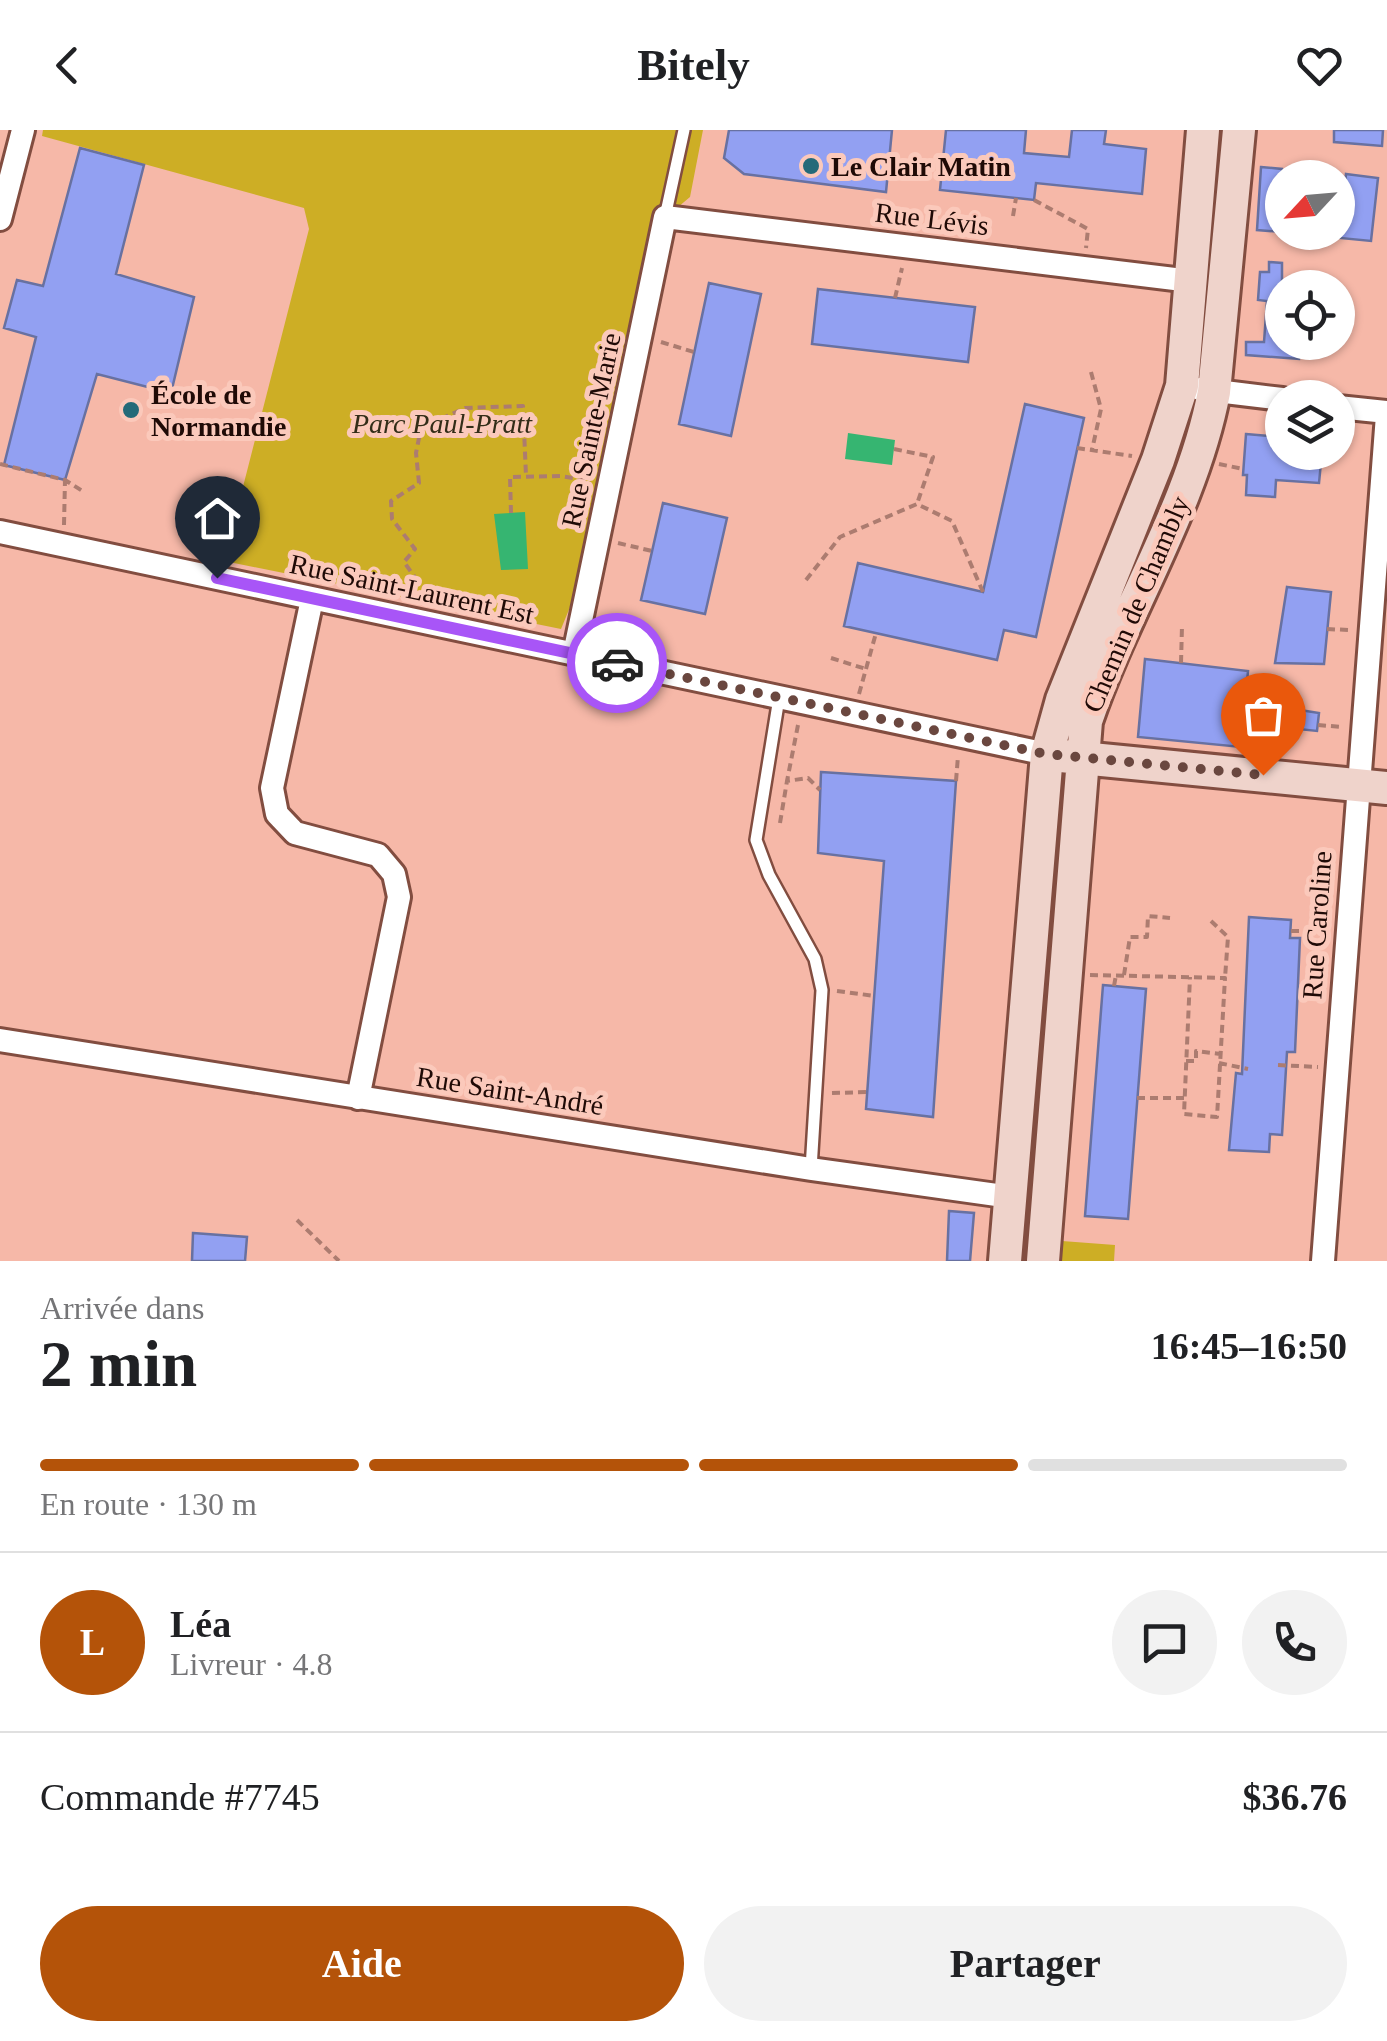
<!DOCTYPE html>
<html lang="fr">
<head>
<meta charset="utf-8">
<style>
	body { margin:0; font-family:Georgia,serif; background:#f2f2f2; color:#202124; height:100vh; display:flex; flex-direction:column; font-size:38px; white-space:nowrap }
	* { box-sizing:border-box; margin:0 }
	p { font-size:32px; color:#757577 }
	.icon { flex:none; width:55px; height:55px; fill:none; stroke:currentColor; stroke-width:2; stroke-linecap:round; stroke-linejoin:round }
	.map { position:relative; height:1131px; overflow:hidden }
	.details { display:flex; flex-direction:column; background:#fff; flex:1 }
	.details>* { flex:none }
	.needle { width:65px; rotate:244deg }
	.buttons { position:absolute; left:1265px; top:30px; display:grid; gap:20px }
	.buttons a { display:grid; place-items:center; width:90px; height:90px; border-radius:50%; background:#fff; box-shadow:0 2px 8px #0004; font-size:50px }
	.pin { position:absolute; display:grid; place-items:center; width:85px; height:85px; color:#fff; margin:-102px -42px; border-radius:50% 50% 50% 0; rotate:-45deg; box-shadow:0 0 10px #0007 }
	.pin .icon { rotate:45deg }
	.courier { position:absolute; display:grid; place-items:center; width:100px; height:100px; margin:-50px; border:8px solid #a855f7; border-radius:50%; background:#fff; color:#222; box-shadow:0 2px 12px #0007 }
	.overview em { font-style:normal; font-weight:700 }
	.overview div { display:flex; flex-direction:column-reverse }
	.overview { display:flex; align-items:center; justify-content:space-between; height:170px; padding:0 40px }
	h1 { font-size:65px; font-weight:700; line-height:75px }
	.bar { display:grid; grid-template-columns:repeat(4,1fr); gap:15px 10px; align-content:center; height:120px; padding:0 40px }
	.bar i { height:12px; border-radius:8px; background:#e0e0e0 }
	.bar .selected { background:#b45309 }
	.bar p { grid-column:span 4 }
	.line { display:flex; align-items:center; gap:25px; padding:0 40px; border-top:2px solid #e0e0e0 }
	.line div { flex:1 }
	.round { display:grid; place-items:center; flex:none; width:105px; height:105px; border-radius:52px; background:#f2f2f2 }
	.action { display:flex; gap:20px; margin-top:auto; padding:20px 40px }
	.action a { flex:1; height:115px; border-radius:60px; background:#b45309; color:#fff; font-size:40px; font-weight:700; line-height:115px; text-align:center }
	.action a+a { background:#f2f2f2; color:#202124 }
	header { display:flex; justify-content:space-between; align-items:center; height:130px; padding:0 40px; background:#fff; font-size:45px; font-weight:700 }
	.map>svg:first-child { display:block }
	.green { fill:#cdae25 }
	.water { fill:#36b571 }
	.building { fill:#92a0f2; stroke:#6871a1; stroke-width:2.5 }
	.lines { fill:none; stroke-linecap:round; stroke-linejoin:round }
	.lane-casing { stroke:#824d40; stroke-width:16 }
	.street-casing { stroke:#824d40; stroke-width:28 }
	.secondary-casing { stroke:#824d40; stroke-width:38 }
	.path { stroke:#ac7c70; stroke-width:4; stroke-dasharray:8 5; stroke-linecap:butt }
	.lane { stroke:#fff; stroke-width:11 }
	.street { stroke:#fff; stroke-width:22 }
	.secondary { stroke:#efd3cb; stroke-width:32 }
	.done { stroke:#6a473f; stroke-width:10; stroke-dasharray:0 18 }
	.route { stroke:#a855f7; stroke-width:12 }
	.poi-dot { fill:#246a79; stroke:#fbc9bb; stroke-width:4 }
	.labels { text-anchor:middle; dominant-baseline:central; stroke-width:10; stroke-linejoin:round; paint-order:stroke }
	.poi-label { font-size:28px; font-weight:bold; fill:#1f0a06; stroke:#fbc9bb; text-anchor:start }
	.street-label { font-size:28px; fill:#1f0a06; stroke:#fbc9bb }
	.park-label { font-size:28px; font-style:italic; fill:#332d18; stroke:#fbc9bb }
</style>
</head>
<body>
<header><svg class="icon" aria-label="back" viewBox="0 0 24 24"><path d="M15 5l-7 7 7 7"/></svg>Bitely<svg class="icon" aria-label="heart" viewBox="0 0 24 24"><path d="M12 20l-8-8c-3-5 5-10 8-4 3-6 11-1 8 4z"/></svg></header>
<div class="map">
<svg width="1387" height="1131" viewBox="0 0 1387 1131">
	<rect width="100%" height="100%" fill="#f6b8a8"/>
	<!-- green -->
	<path class="green" d="M 43,0 L 703,0 L 690,67 L 665,88 L 598,409 L 561,499 L 224,431 L 309,99 L 304,78 L 42,6 Z
		M 1062,1111 L 1115,1115 L 1114,1131 L 1061,1131 Z"/>
	<!-- water -->
	<path class="water" d="M 848,303 L 895,310 L 892,335 L 845,329 Z
		M 525,382 L 528,439 L 501,440 L 494,384 Z"/>
	<!-- building -->
	<path class="building" d="M 729,0 L 892,0 L 886,62 L 744,44 L 724,28 Z
		M 946,0 L 1026,0 L 1024,23 L 1069,27 L 1072,0 L 1106,0 L 1104,14 L 1146,19 L 1142,64 L 1036,53 L 1034,70 L 940,60 Z
		M 1334,0 L 1383,0 L 1382,16 L 1334,12 Z
		M 80,18 L 144,35 L 116,144 L 194,167 L 171,263 L 97,244 L 65,350 L 4,335 L 36,207 L 4,198 L 17,150 L 43,156 Z
		M 1261,37 L 1282,39 L 1282,102 L 1257,100 Z
		M 1346,44 L 1378,48 L 1371,111 L 1340,108 Z
		M 1269,132 L 1282,133 L 1282,212 L 1300,212 L 1299,229 L 1246,225 L 1246,212 L 1264,212 L 1267,171 L 1258,170 L 1260,142 L 1269,142 Z
		M 709,153 L 761,164 L 731,306 L 679,294 Z
		M 818,159 L 975,177 L 968,232 L 812,214 Z
		M 1025,274 L 1084,288 L 1036,507 L 1004,500 L 997,530 L 844,496 L 858,433 L 983,462 Z
		M 1246,304 L 1282,307 L 1282,322 L 1322,322 L 1319,353 L 1276,350 L 1275,367 L 1246,365 L 1247,345 L 1243,345 Z
		M 663,373 L 727,388 L 705,484 L 641,470 Z
		M 1287,457 L 1331,462 L 1324,534 L 1275,533 Z
		M 1145,529 L 1248,541 L 1241,617 L 1138,607 Z
		M 1300,580 L 1319,583 L 1317,601 L 1298,599 Z
		M 821,642 L 956,651 L 933,987 L 866,979 L 884,731 L 818,723 Z
		M 1249,787 L 1291,790 L 1290,808 L 1300,808 L 1295,922 L 1287,922 L 1282,1005 L 1270,1004 L 1269,1022 L 1229,1020 L 1236,943 L 1242,944 Z
		M 1103,855 L 1146,859 L 1128,1089 L 1085,1086 Z
		M 949,1081 L 974,1083 L 970,1131 L 947,1131 Z
		M 193,1103 L 247,1107 L 245,1131 L 192,1131 Z"/>
	<g class="lines">
		<!-- lane casing -->
		<g class="lane-casing">
			<path id="lane" d="M 665,87 L 684,0
				M 779,568 L 756,710 L 769,745 L 815,829 L 822,860 L 811,1039"/>
		</g>
		<!-- street casing -->
		<g class="street-casing">
			<path id="street" d="M 0,89 L 23,0
				M 1200,259 L 1282,269
				M 1338,277 L 1387,282
				M 0,402 L 1047,624
				M 312,469 L 272,658 L 277,684 L 295,703 L 378,725 L 394,744 L 399,767 L 358,968
				M 574,524 L 665,87 L 1191,151
				M 0,910 L 811,1039 L 1011,1067
				M 1323,1131 L 1387,285"/>
		</g>
		<!-- secondary casing -->
		<g class="secondary-casing">
			<path id="secondary" d="M 1061,626 L 1387,658
				M 1005,1131 L 1047,624 L 1062,570 L 1158,330 L 1182,256 L 1203,0
				M 1043,1131 L 1086,591 C 1124,480 1192,377 1214,262 L 1239,0"/>
		</g>
		<!-- path -->
		<path class="path" d="M 1034,70 L 1088,99 L 1086,118
			M 1013,86 L 1016,68
			M 895,168 L 902,138
			M 661,212 L 694,222
			M 1091,242 L 1101,279 L 1092,320
			M 1077,318 L 1132,326
			M 894,319 L 933,327 L 917,374
			M 0,334 L 65,350 L 84,362
			M 1219,334 L 1243,339
			M 511,383 L 510,347 L 561,346 L 591,351
			M 64,395 L 65,350
			M 618,413 L 652,421
			M 806,450 L 840,407 L 917,374 L 952,391 L 983,462
			M 413,466 L 414,446 L 404,432 L 415,419 L 392,389 L 391,371 L 419,353 L 416,323 L 421,298 L 465,278 L 523,276 L 526,346
			M 1327,499 L 1348,500
			M 831,528 L 866,539
			M 1181,533 L 1182,496
			M 859,564 L 876,503
			M 798,595 L 787,651 L 808,648 L 820,660
			M 1318,595 L 1343,597
			M 956,651 L 958,626
			M 780,693 L 787,651
			M 1211,791 L 1228,807 L 1225,848
			M 1291,801 L 1326,801
			M 1090,845 L 1225,848 L 1217,987 L 1184,984 L 1190,847
			M 1124,845 L 1130,807 L 1147,807 L 1148,786 L 1170,788
			M 1114,856 L 1116,845
			M 837,861 L 875,866
			M 1186,931 L 1196,931 L 1196,921 L 1220,924
			M 1219,933 L 1248,939
			M 1278,935 L 1318,937
			M 832,963 L 868,962
			M 1137,968 L 1184,968
			M 297,1090 L 339,1131"/>
		<!-- lane -->
		<use href="#lane" class="lane"/>
		<!-- street -->
		<use href="#street" class="street"/>
		<!-- secondary -->
		<use href="#secondary" class="secondary"/>
	</g>
	<g class="lines">
		<!-- done -->
		<path class="done" d="M 617,533 L 1046,624 L 1263,645"/>
		<!-- route -->
		<path class="route" d="M 217,448 L 617,533"/>
	</g>
	<!-- markers -->
	<g class="poi-dot">
		<circle cx="811" cy="36" r="10"/>
		<circle cx="131" cy="280" r="10"/>
	</g>
	<g class="labels">
		<!-- poi labels -->
		<g class="poi-label">
			<text x="831" y="36">Le Clair Matin</text>
			<text x="151" y="264">École de<tspan x="151" dy="32">Normandie</tspan></text>
		</g>
		<!-- street labels -->
		<g class="street-label">
			<text transform="translate(932 89) rotate(7)">Rue Lévis</text>
			<text transform="translate(591 300) rotate(-78)">Rue Sainte-Marie</text>
			<text transform="translate(412 459) rotate(12)">Rue Saint-Laurent Est</text>
			<text transform="translate(1136 474) rotate(-67)">Chemin de Chambly</text>
			<text transform="translate(1317 795) rotate(-86)">Rue Caroline</text>
			<text transform="translate(510 961) rotate(9)">Rue Saint-André</text>
		</g>
		<!-- park labels -->
		<g class="park-label">
			<text x="442" y="293">Parc Paul-Pratt</text>
		</g>
	</g>
</svg>
<div class="buttons">
<a><svg class="needle" viewBox="-14 -14 28 28"><path d="M0-13l5 13h-10z" fill="#e53935"/><path d="M0 13l5-13h-10z" fill="#757577"/></svg></a>
<a><svg class="icon" aria-label="locate" viewBox="0 0 24 24"><circle cx="12" cy="12" r="6"/><path d="M12 2v4M12 18v4M2 12h4M18 12h4"/></svg></a>
<a><svg class="icon" aria-label="layers" viewBox="0 0 24 24"><path d="M12 4l9 5-9 5-9-5zM3 14l9 5 9-5"/></svg></a>
</div>
<div class="pin" style="left:1263px;top:645px;background:#ea580c"><svg class="icon" aria-label="bag" viewBox="0 0 24 24"><path d="M5 8h14l-1 12H6zM9 8a3 3 0 0 1 6 0"/></svg></div>
<div class="pin" style="left:217px;top:448px;background:#1f2937"><svg class="icon" aria-label="home" viewBox="0 0 24 24"><path d="M3 11l9-7 9 7M6 9v11h12V9"/></svg></div>
<div class="courier" style="left:617px;top:533px"><svg class="icon" aria-label="car" viewBox="0 0 24 24"><path d="M5 17H2v-5l4-1 3-4h7l3 4 3 1v5h-3M9 17h6M6 11h13"/><circle cx="7" cy="17" r="2"/><circle cx="17" cy="17" r="2"/></svg></div>
</div>
<section class="details">
<div class="overview"><div><h1>2 min</h1><p>Arrivée dans</p></div><em>16:45–16:50</em></div>
<div class="bar"><i class="selected"></i><i class="selected"></i><i class="selected"></i><i></i><p>En route · 130 m</p></div>
<div class="line" style="height:180px"><b class="round" style="background:#b45309;color:#fff">L</b><div><b>Léa</b><p>Livreur · 4.8</p></div><a class="round"><svg class="icon" aria-label="chat" viewBox="0 0 24 24"><path d="M4 5h16v11H9l-5 4z"/></svg></a><a class="round"><svg class="icon" aria-label="phone" viewBox="0 0 24 24"><path d="M5 4h4l2 5-3 2q2 4 5 5l2-3 5 2v4C11 20 4 13 5 4z"/></svg></a></div>
<div class="line" style="height:130px"><div>Commande #7745</div><b>$36.76</b></div>
<div class="action"><a>Aide</a><a>Partager</a></div>
</section>
</body>
</html>
